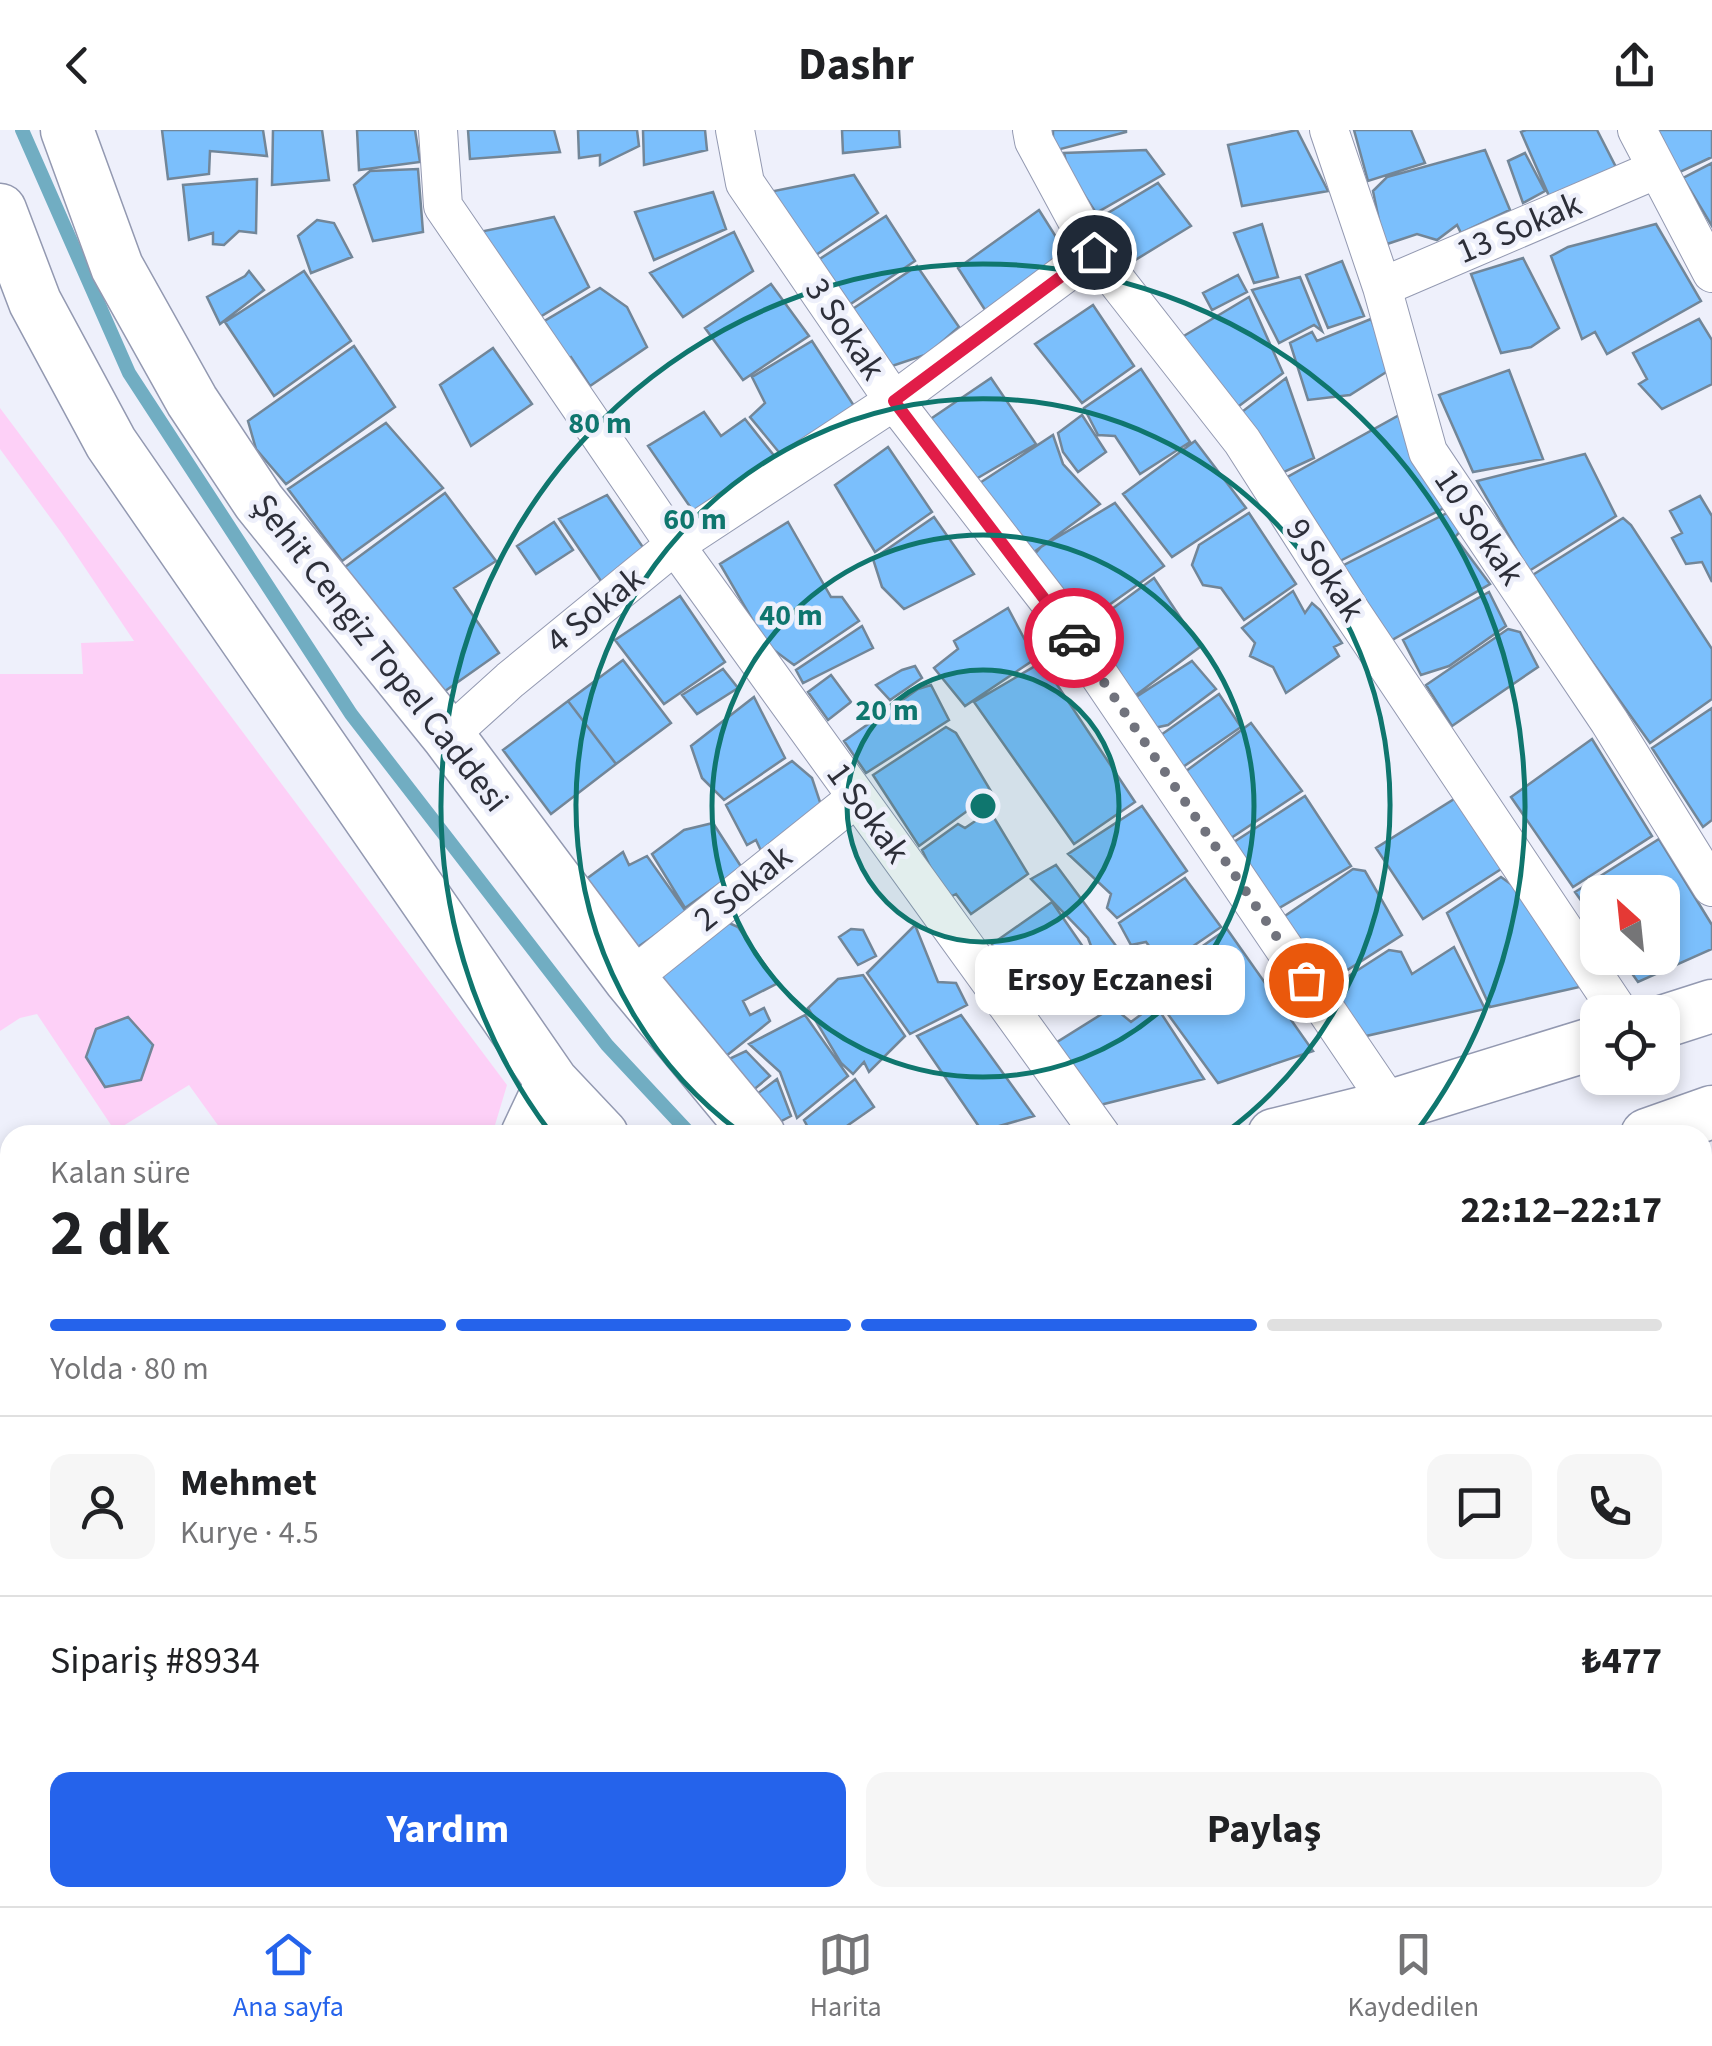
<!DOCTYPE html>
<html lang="tr">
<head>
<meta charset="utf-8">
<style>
	body { margin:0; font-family:"Source Sans 3",sans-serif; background:#f6f6f6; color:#202124; height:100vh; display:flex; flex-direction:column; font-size:38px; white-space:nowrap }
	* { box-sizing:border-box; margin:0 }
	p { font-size:32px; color:#757577 }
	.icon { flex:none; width:55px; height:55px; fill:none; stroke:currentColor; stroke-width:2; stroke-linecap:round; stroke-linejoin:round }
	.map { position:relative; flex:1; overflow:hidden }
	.panel { position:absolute; left:0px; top:995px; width:1712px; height:782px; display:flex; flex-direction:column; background:#fff; border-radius:30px 30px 0 0; box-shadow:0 5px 15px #0003 }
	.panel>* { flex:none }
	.needle { width:65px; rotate:333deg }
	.buttons { position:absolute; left:1580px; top:745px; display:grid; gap:20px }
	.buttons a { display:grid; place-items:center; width:100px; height:100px; border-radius:20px; background:#fff; box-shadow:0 5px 15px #0003; font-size:50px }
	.pin { position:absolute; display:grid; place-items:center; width:85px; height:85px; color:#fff; margin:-42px; border:5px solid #fff; border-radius:50%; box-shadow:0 2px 10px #0007 }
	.courier { position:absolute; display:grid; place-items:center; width:100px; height:100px; margin:-50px; border:8px solid #e11d48; border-radius:50%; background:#fff; color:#222; box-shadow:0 2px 12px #0007 }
	.bubble { position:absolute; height:70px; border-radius:20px; background:#fff; box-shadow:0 5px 15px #0003; font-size:32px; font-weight:700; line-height:70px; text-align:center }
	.overview em { font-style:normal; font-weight:700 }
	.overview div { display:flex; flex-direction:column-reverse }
	.overview { display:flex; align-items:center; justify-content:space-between; height:170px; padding:0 50px }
	h1 { font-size:65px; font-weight:700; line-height:75px }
	.bar { display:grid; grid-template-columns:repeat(4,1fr); gap:15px 10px; align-content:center; height:120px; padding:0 50px }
	.bar i { height:12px; border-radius:8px; background:#e0e0e0 }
	.bar .current { background:#2563eb }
	.bar p { grid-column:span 4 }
	.line { display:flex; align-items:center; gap:25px; padding:0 50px; border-top:2px solid #e0e0e0 }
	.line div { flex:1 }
	.round { display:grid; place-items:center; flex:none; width:105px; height:105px; border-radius:20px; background:#f6f6f6 }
	.action { display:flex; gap:20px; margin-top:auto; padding:20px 50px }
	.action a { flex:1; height:115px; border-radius:20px; background:#2563eb; color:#fff; font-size:40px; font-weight:700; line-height:115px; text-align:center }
	.action a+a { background:#f6f6f6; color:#202124 }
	header { display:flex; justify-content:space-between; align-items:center; height:130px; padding:0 50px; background:#fff; font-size:45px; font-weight:700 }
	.tab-bar { display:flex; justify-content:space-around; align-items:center; height:140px; border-top:2px solid #e0e0e0; background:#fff; font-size:28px; color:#757577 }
	.tab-bar a { display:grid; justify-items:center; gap:5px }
	.tab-bar .current { color:#2563eb }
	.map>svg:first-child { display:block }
	.green { fill:#fdd0f7 }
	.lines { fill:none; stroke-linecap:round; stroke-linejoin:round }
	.stream { stroke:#71adc2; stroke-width:14 }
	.building { fill:#7bbffc; stroke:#728698; stroke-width:2.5 }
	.lane-casing { stroke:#9399b1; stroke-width:20 }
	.street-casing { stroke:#9399b1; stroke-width:40 }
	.secondary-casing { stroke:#9399b1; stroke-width:55 }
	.lane { stroke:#fff; stroke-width:18 }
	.street { stroke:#fff; stroke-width:38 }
	.secondary { stroke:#fff; stroke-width:52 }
	.done { stroke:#71737d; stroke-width:10; stroke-dasharray:0 18 }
	.route { stroke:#e11d48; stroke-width:12 }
	.ring { fill:none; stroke:#0f766e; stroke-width:5 }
	.labels { text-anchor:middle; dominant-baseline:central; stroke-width:9; stroke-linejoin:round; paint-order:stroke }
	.street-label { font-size:35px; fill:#2d2f39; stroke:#eef0fb }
	.centre { fill:#0f766e; stroke:#eef0fb; stroke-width:5 }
	.ring-label { font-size:30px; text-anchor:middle; font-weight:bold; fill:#0f766e; stroke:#eef0fb; stroke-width:9; stroke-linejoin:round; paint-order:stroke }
</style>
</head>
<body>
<header><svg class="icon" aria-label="back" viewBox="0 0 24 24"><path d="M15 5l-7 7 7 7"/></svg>Dashr<svg class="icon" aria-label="share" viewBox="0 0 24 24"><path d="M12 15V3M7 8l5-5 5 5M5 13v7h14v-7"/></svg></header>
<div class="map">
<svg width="1712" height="1776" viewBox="0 0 1712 1776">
	<rect width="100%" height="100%" fill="#eef0fb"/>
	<!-- green -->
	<path class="green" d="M 0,278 L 507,955 L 492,1005 L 225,1005 L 189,955 L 115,1001 L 37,884 L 20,888 L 0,901 L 0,544 L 83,544 L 81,513 L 134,511 L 63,405 L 0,319 Z"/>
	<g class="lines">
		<!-- stream -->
		<path class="stream" d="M 22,0 L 129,243 L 351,584 L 607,915 L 691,1005
			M 1398,1768 L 1405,1776"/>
	</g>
	<!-- building -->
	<path class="building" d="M 162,0 L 263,0 L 267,26 L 210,21 L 209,44 L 168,49 Z
		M 273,0 L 322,0 L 329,50 L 272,55 Z
		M 357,0 L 415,0 L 420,32 L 359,40 Z
		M 468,0 L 554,0 L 560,22 L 470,29 Z
		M 578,0 L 637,0 L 639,16 L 600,35 L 600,25 L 579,28 Z
		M 643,0 L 705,0 L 707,20 L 644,35 Z
		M 842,0 L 899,0 L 900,17 L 843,23 Z
		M 1053,0 L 1126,0 L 1126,2 L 1053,21 Z
		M 1297,0 L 1328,61 L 1242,76 L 1228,15 Z
		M 1354,0 L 1411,0 L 1425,33 L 1368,51 Z
		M 1526,0 L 1597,0 L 1620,45 L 1553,75 L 1521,2 Z
		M 1654,0 L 1712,0 L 1712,27 L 1680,42 Z
		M 1146,20 L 1164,44 L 1096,83 L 1068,40 L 1064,23 Z
		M 1485,20 L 1510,80 L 1461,103 L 1457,95 L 1437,110 L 1417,104 L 1384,115 L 1373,61 L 1387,47 Z
		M 1525,23 L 1545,61 L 1523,73 L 1508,31 Z
		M 1712,33 L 1712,96 L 1683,48 Z
		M 418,39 L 423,102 L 373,111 L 354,55 L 370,41 Z
		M 854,45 L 878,83 L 813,127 L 769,62 Z
		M 257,49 L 256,103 L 239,101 L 224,115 L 213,114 L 213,103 L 189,110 L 183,55 Z
		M 1158,53 L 1191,96 L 1132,132 L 1103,86 Z
		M 713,62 L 726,99 L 654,130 L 635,82 Z
		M 1039,80 L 1068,126 L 987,183 L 958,138 Z
		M 886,86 L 915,131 L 849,175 L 815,132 Z
		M 554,87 L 589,157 L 535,190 L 479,102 Z
		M 317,90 L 334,93 L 352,127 L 311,143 L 298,106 Z
		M 1262,94 L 1278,147 L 1254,153 L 1234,103 Z
		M 1656,94 L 1701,171 L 1607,224 L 1595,202 L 1582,209 L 1551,126 L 1568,117 Z
		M 734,102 L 753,141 L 683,187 L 650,143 Z
		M 1523,128 L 1559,198 L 1531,217 L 1501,223 L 1471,144 Z
		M 1342,131 L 1364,186 L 1328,198 L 1306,145 Z
		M 917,136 L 959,197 L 928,224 L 892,236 L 851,180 Z
		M 249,141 L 264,160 L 220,194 L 207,167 L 245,146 Z
		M 304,141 L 351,211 L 274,266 L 225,192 Z
		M 1238,145 L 1247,162 L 1212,180 L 1203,163 Z
		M 1300,147 L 1322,201 L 1314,195 L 1279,213 L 1252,160 Z
		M 771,154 L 809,206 L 743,250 L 705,198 Z
		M 600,158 L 627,177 L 647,217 L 590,256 L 571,227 L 561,232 L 541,193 Z
		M 1249,167 L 1283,243 L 1235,279 L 1182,207 Z
		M 1093,175 L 1134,236 L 1082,273 L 1035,214 Z
		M 1371,189 L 1391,239 L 1350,265 L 1308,270 L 1290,213 L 1312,202 L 1317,211 Z
		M 1699,189 L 1712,210 L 1712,254 L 1662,279 L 1639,254 L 1647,249 L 1633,223 Z
		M 812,211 L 858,282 L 782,326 L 750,287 L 765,273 L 752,247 Z
		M 354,216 L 395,277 L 286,354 L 256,319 L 248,291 Z
		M 493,218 L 532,274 L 471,316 L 440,255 Z
		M 1141,239 L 1190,312 L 1140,344 L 1115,306 L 1098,305 L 1084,278 Z
		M 1509,240 L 1543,329 L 1473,342 L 1439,265 Z
		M 991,248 L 1036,314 L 976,349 L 929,290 Z
		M 1286,248 L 1314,328 L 1284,342 L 1238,285 Z
		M 704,282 L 721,306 L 745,289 L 776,328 L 693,381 L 648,316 Z
		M 1403,283 L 1454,373 L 1336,433 L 1282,350 Z
		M 1082,285 L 1106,322 L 1078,342 L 1063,322 L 1058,303 Z
		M 386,293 L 443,358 L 342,431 L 288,359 Z
		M 1053,305 L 1063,334 L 1100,374 L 1023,430 L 975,356 Z
		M 1195,311 L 1246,378 L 1172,427 L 1123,364 Z
		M 888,317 L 932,382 L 875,422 L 835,355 Z
		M 1585,324 L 1616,386 L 1529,441 L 1477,351 Z
		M 445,363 L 496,431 L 454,458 L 499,523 L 438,566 L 345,437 Z
		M 607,365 L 649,426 L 603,454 L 559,389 Z
		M 1700,366 L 1712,386 L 1712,452 L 1702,432 L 1686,434 L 1672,408 L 1682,403 L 1670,381 Z
		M 1115,373 L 1164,436 L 1075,499 L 1025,435 L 1041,417 Z
		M 1457,378 L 1466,395 L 1455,407 L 1490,454 L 1392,510 L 1342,436 Z
		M 1249,383 L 1296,454 L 1244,490 L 1221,458 L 1203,455 L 1192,435 L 1199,415 Z
		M 934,387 L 974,444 L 904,479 L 882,457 L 873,429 Z
		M 1623,388 L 1631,395 L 1712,519 L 1712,569 L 1650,613 L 1531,446 Z
		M 554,392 L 573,420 L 536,444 L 517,416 Z
		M 788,392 L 831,467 L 842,467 L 859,491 L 794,535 L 767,515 L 720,434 Z
		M 1154,448 L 1200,517 L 1128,571 L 1082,501 Z
		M 1293,461 L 1305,483 L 1312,473 L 1320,480 L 1342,513 L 1334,517 L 1339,526 L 1286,563 L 1273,537 L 1250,526 L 1255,513 L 1242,498 Z
		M 1489,462 L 1506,496 L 1449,536 L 1421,545 L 1403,510 Z
		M 680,466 L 725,532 L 664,574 L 615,510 Z
		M 1008,478 L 1035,529 L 965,576 L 934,538 L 958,519 L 954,511 Z
		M 862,496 L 873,518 L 803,553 L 796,540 Z
		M 1508,499 L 1520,502 L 1538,537 L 1452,596 L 1426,555 Z
		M 623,530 L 671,593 L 616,634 L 568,571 Z
		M 1192,531 L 1216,559 L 1168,595 L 1149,599 L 1133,569 Z
		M 1042,532 L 1135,672 L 1074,714 L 974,572 Z
		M 915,536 L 922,548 L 890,570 L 876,555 L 902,540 Z
		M 723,539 L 738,558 L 697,584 L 682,565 Z
		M 831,545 L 851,572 L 828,590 L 808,562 Z
		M 931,555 L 949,590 L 866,643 L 844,611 L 918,559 Z
		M 1219,564 L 1241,597 L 1180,639 L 1158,607 Z
		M 754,567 L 785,628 L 724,670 L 702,648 L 691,616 Z
		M 568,571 L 616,634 L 551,684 L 503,620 Z
		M 1712,578 L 1712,690 L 1703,697 L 1652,618 Z
		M 1251,593 L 1302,661 L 1228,710 L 1182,644 Z
		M 946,597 L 956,603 L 992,663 L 919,716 L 873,645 Z
		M 1592,609 L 1652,706 L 1573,757 L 1511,667 Z
		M 792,631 L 812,648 L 823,681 L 762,723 L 756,710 L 747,715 L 726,675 Z
		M 1305,666 L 1351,736 L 1274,781 L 1234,712 Z
		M 1459,666 L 1506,736 L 1423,789 L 1376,718 Z
		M 1142,676 L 1187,741 L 1117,788 L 1107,778 L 1111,764 L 1068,724 Z
		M 990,681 L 1028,744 L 971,784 L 956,764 L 946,769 L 922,720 L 958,694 L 965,698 Z
		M 713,693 L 742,738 L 685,778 L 652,724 L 684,700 Z
		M 1659,709 L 1712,795 L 1712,819 L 1638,852 L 1621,828 L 1662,828 L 1662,762 L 1598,762 L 1598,794 L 1575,762 Z
		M 623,722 L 629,735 L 647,726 L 687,783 L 622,828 L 574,758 Z
		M 1056,735 L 1128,832 L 1102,845 L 1088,808 L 1031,749 Z
		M 1353,739 L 1365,741 L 1402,805 L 1324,855 L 1279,790 Z
		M 1501,747 L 1526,765 L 1584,856 L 1490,877 L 1447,783 Z
		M 1185,748 L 1221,797 L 1164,836 L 1146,812 L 1131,815 L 1119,793 Z
		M 1052,772 L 1097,837 L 1038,883 L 992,814 Z
		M 718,788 L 738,797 L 778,853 L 743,871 L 750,885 L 764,878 L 770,891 L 711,938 L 642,845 Z
		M 915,795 L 938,852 L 956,853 L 967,875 L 910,904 L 867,843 Z
		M 851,799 L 863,800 L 876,826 L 858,835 L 839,807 Z
		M 1227,799 L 1313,921 L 1218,953 L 1162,876 L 1180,867 L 1167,841 Z
		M 1454,817 L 1485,879 L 1366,906 L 1330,858 L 1389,820 L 1401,822 L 1412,844 Z
		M 863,845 L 905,906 L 869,942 L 864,932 L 853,944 L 841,933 L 808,878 L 838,849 Z
		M 1155,874 L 1204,949 L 1092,977 L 1054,914 L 1113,877 L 1131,892 Z
		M 805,885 L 848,946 L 797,988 L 780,942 L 749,914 Z
		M 961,885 L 1034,986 L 982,1001 L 917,906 Z
		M 128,887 L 153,915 L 141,950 L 105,957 L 86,927 L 96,899 Z
		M 746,921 L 770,946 L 751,962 L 729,929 Z
		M 777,949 L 791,986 L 774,995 L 753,967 Z
		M 855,949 L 874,977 L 834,1005 L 812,1005 L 804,990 Z
		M 1712,1204 L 1712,1606 L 1702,1587 L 1702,1208 Z
		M 1163,1768 L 1193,1768 L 1199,1776 L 1152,1776 Z
		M 1550,1768 L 1656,1768 L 1660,1776 L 1554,1776 Z"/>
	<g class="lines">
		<!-- lane casing -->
		<g class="lane-casing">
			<path id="lane" d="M 1702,1185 L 1712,1180
				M 1702,1740 L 1712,1755
				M 1500,1768 L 1506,1776"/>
		</g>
		<!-- street casing -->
		<g class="street-casing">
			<path id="street" d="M 438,0 L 443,76 L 675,415 L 1101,1005
				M 735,0 L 745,53 L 894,271 L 1051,474 L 1391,976
				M 1032,0 L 1034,11 L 1094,122 L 1242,311 L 1352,483 L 1619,882
				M 1329,0 L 1382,157 L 1428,322 L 1609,591 L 1712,757
				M 1637,0 L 1712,143
				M 1382,157 L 1655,40
				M 448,606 L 510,550 L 675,415 L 894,271 L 1094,122
				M 630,849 L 856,668
				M 0,1738 L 10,1747
				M 31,1768 L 40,1776
				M 1301,1776 L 1312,1768"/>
		</g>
		<!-- secondary casing -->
		<g class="secondary-casing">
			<path id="secondary" d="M 67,0 L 117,137 L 192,271 L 259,372 L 448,606 L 630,849 L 759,1005
				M 0,80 L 35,172 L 111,313 L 552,952 L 602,1005
				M 1662,892 L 1712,876
				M 527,1005 L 552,952
				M 1274,1005 L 1391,976 L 1598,912
				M 1647,1005 L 1712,982
				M 0,1485 L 10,1478
				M 1339,1768 L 1348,1776"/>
		</g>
		<!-- lane -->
		<use href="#lane" class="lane"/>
		<!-- street -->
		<use href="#street" class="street"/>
		<!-- secondary -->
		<use href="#secondary" class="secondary"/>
	</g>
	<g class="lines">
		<!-- done -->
		<path class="done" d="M 1074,508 L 1306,850"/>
		<!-- route -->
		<path class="route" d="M 1074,508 L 894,271 L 1094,122"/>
	</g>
	<!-- distance rings -->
	<circle cx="983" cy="676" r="136" fill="#0f766e" fill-opacity=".12"/>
	<g class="ring">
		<circle cx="983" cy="676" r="136"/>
		<circle cx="983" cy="676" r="271"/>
		<path d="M741 1003A407 407 0 1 1 1225 1003"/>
		<path d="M550 1002A542 542 0 1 1 1416 1002"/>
	</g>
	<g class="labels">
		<!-- street labels -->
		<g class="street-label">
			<text transform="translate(1519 98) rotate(-23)">13 Sokak</text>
			<text transform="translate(845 199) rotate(56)">3 Sokak</text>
			<text transform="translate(1479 397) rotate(56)">10 Sokak</text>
			<text transform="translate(1325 440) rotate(57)">9 Sokak</text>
			<text transform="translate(595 480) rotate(-39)">4 Sokak</text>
			<text transform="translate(380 523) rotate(52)">Şehit Cengiz Topel Caddesi</text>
			<text transform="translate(868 683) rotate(54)">1 Sokak</text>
			<text transform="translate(743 758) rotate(-39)">2 Sokak</text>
		</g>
	</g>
	<circle cx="983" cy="676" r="15" class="centre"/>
	<g class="ring-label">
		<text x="600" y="303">80 m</text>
		<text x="695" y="399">60 m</text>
		<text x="791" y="495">40 m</text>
		<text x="887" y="590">20 m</text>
	</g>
</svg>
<div class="buttons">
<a><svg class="needle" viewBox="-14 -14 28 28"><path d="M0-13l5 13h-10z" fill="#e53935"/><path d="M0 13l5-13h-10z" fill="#757577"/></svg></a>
<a><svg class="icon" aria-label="locate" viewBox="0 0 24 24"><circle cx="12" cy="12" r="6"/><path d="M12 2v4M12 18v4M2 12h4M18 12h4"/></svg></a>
</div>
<div class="pin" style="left:1306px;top:850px;background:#ea580c"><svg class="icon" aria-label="bag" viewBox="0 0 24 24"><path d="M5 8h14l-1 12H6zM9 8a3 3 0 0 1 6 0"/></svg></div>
<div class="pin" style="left:1094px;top:122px;background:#1f2937"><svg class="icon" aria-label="home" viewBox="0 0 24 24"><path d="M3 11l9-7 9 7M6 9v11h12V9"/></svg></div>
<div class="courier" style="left:1074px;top:508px"><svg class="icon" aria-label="car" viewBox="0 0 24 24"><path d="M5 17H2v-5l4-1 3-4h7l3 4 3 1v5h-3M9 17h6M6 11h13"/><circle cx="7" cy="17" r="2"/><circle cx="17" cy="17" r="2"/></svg></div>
<div class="bubble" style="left:975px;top:815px;width:270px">Ersoy Eczanesi</div>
<section class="panel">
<div class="overview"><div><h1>2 dk</h1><p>Kalan süre</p></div><em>22:12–22:17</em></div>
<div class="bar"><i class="current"></i><i class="current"></i><i class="current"></i><i></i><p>Yolda · 80 m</p></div>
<div class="line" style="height:180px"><a class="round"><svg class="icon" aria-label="person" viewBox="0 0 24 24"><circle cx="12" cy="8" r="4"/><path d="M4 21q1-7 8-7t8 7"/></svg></a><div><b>Mehmet</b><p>Kurye · 4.5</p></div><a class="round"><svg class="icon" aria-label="chat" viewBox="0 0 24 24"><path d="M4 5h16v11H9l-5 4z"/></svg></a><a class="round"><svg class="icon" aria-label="phone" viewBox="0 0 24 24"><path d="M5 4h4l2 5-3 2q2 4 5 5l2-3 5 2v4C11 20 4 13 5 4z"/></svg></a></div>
<div class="line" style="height:130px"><div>Sipariş #8934</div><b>₺477</b></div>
<div class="action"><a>Yardım</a><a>Paylaş</a></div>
</section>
</div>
<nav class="tab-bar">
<a class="current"><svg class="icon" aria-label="home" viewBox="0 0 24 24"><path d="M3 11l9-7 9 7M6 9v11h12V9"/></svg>Ana sayfa</a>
<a><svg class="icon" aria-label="map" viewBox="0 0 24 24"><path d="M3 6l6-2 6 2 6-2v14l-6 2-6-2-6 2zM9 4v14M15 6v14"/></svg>Harita</a>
<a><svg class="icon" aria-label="saved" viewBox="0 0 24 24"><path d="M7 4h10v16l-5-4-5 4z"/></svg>Kaydedilen</a>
</nav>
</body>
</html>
